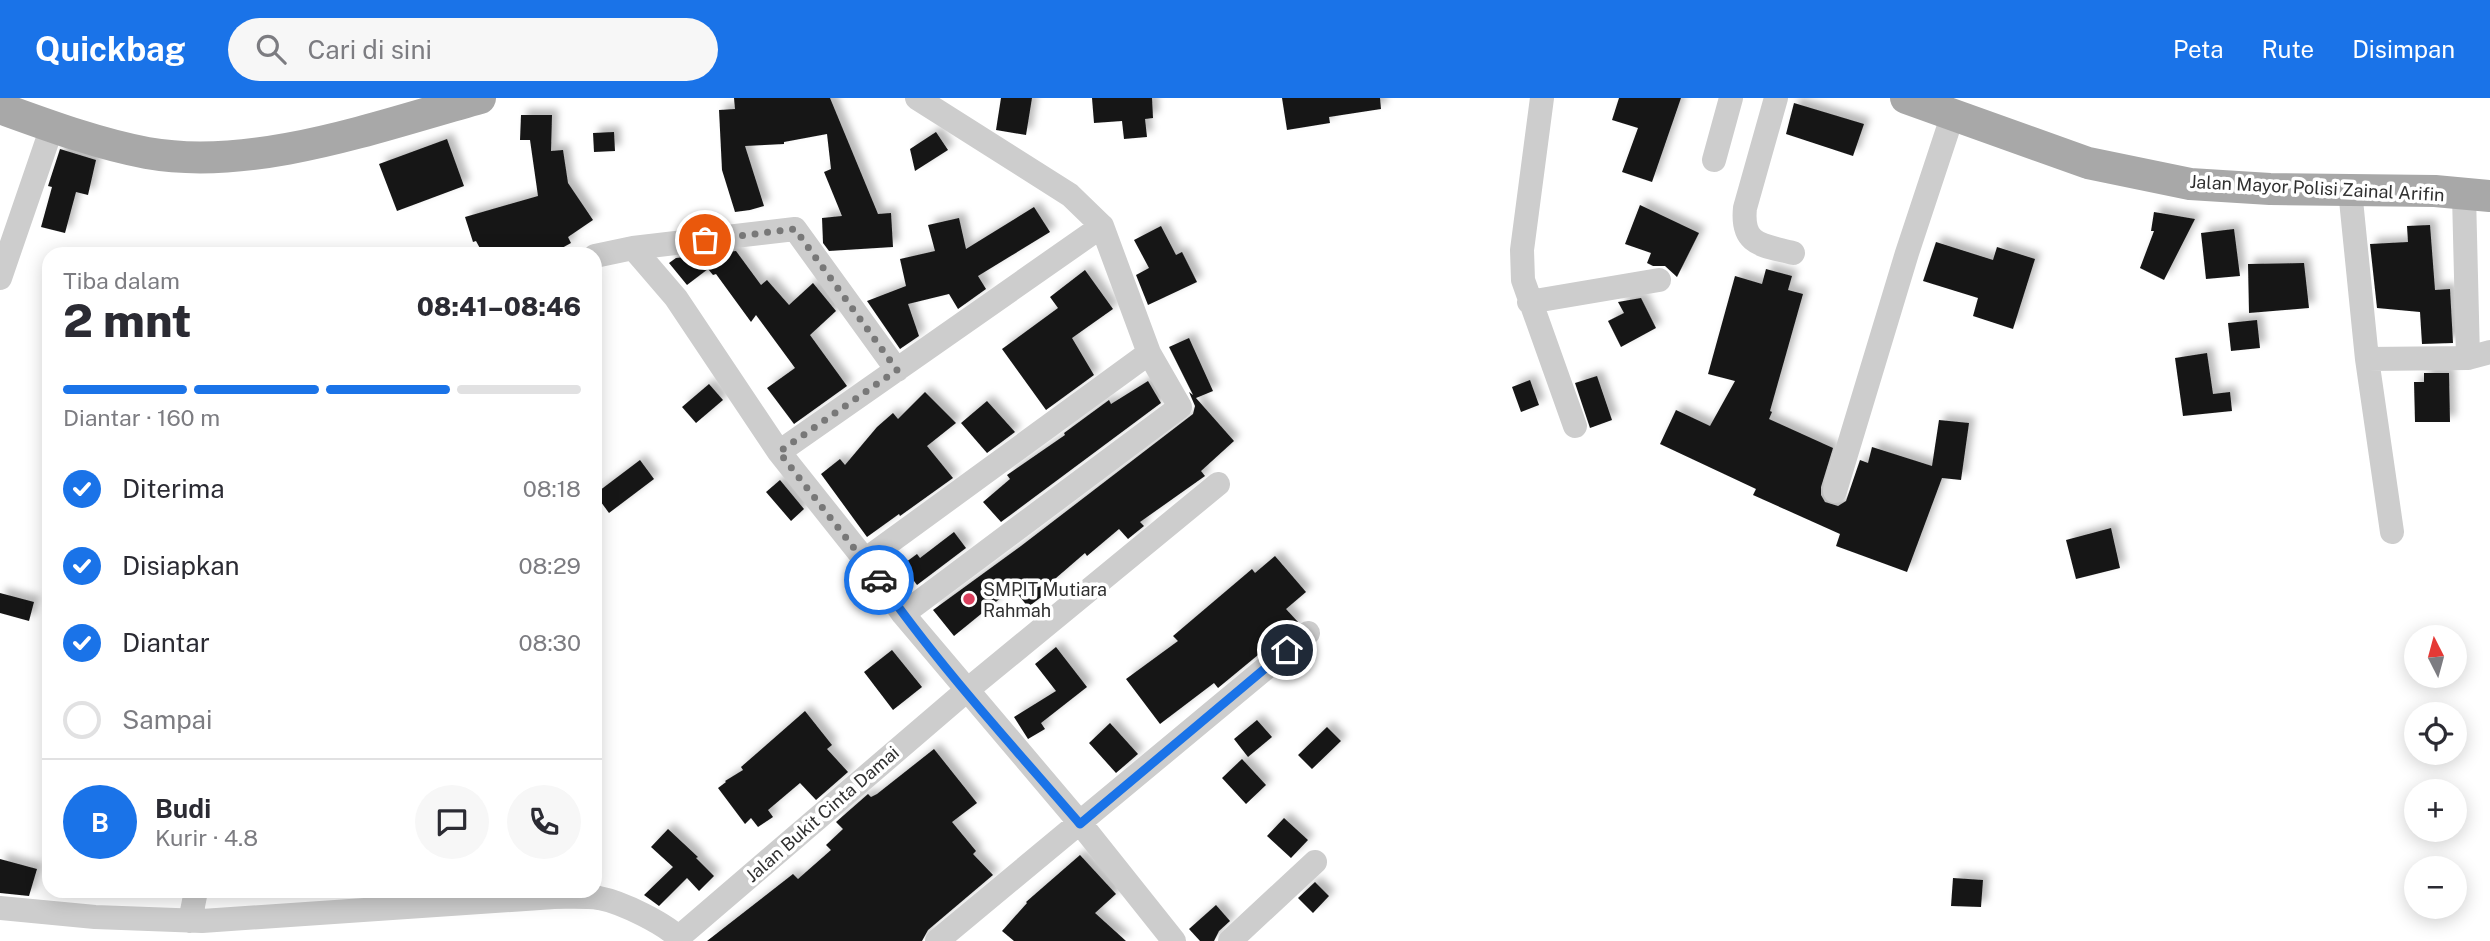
<!DOCTYPE html>
<html lang="id">
<head>
<meta charset="utf-8">
<style>
	body { margin:0; font-family:"Public Sans",sans-serif; background:#f7f7f7; color:#2b2b33; height:100vh; display:flex; flex-direction:column; font-size:26px; white-space:nowrap }
	* { box-sizing:border-box; margin:0 }
	p { font-size:23px; color:#7c7c81 }
	.icon { flex:none; width:38px; height:38px; fill:none; stroke:currentColor; stroke-width:2; stroke-linecap:round; stroke-linejoin:round }
	.map { position:relative; flex:1; overflow:hidden }
	.drawer { position:absolute; left:42px; top:149px; width:560px; height:651px; display:flex; flex-direction:column; background:#fff; border-radius:21px; box-shadow:0 4px 18px #0003 }
	.drawer>* { flex:none }
	.needle { width:46px; rotate:354deg }
	.controls { position:absolute; left:2404px; top:527px; display:grid; gap:14px }
	.controls a { display:grid; place-items:center; width:63px; height:63px; border-radius:50%; background:#fff; box-shadow:0 4px 18px #0003; font-size:35px }
	.pin { position:absolute; display:grid; place-items:center; width:60px; height:60px; color:#fff; margin:-30px; border:4px solid #fff; border-radius:50%; box-shadow:0 2px 7px #0007 }
	.courier { position:absolute; display:grid; place-items:center; width:70px; height:70px; margin:-35px; border:5px solid #1a73e8; border-radius:50%; background:#fff; color:#222; box-shadow:0 2px 9px #0007 }
	.summary em { font-style:normal; font-weight:800 }
	.summary div { display:flex; flex-direction:column-reverse }
	.summary { display:flex; align-items:center; justify-content:space-between; height:119px; padding:0 21px }
	h1 { font-size:46px; font-weight:800; line-height:52px }
	.bar { display:grid; grid-template-columns:repeat(4,1fr); gap:10px 7px; align-content:center; height:84px; padding:0 21px }
	.bar i { height:9px; border-radius:5px; background:#e1e1e2 }
	.bar .selected { background:#1a73e8 }
	.bar p { grid-column:span 4 }
	.line { display:flex; align-items:center; gap:18px; padding:0 21px; border-top:2px solid #e1e1e2 }
	.line div { flex:1 }
	.round { display:grid; place-items:center; flex:none; width:74px; height:74px; border-radius:37px; background:#f7f7f7 }
	ol { padding:0 21px; list-style:none }
	li { display:flex; align-items:center; gap:21px; height:77px }
	li p { margin-inline-start:auto }
	li .icon { padding:7px; border-radius:50%; background:#1a73e8; color:#fff; stroke-width:4 }
	li:last-child { color:#7c7c81 }
	li i { width:38px; height:38px; border:4px solid #e1e1e2; border-radius:50% }
	header { display:flex; align-items:center; gap:42px; box-sizing:border-box; height:98px; padding:0 35px; background:#1a73e8; color:#fff }
	header strong { font-size:33px }
	nav { display:flex; gap:38px; margin-inline-start:auto; font-size:24px }
	.search { width:490px; height:63px; background:#f7f7f7; display:flex; align-items:center; gap:18px; box-sizing:border-box; padding:0 24px; border-radius:38px; color:#7c7c81; font-size:26px }
	.map>svg:first-child { display:block }
	.building { fill:#171717; filter:url(#shadow) }
	.lines { fill:none; stroke-linecap:round; stroke-linejoin:round }
	.minor { stroke:#cdcdcd; stroke-width:24 }
	.major { stroke:#a8a8a8; stroke-width:32 }
	.done { stroke:#787878; stroke-width:7; stroke-dasharray:0 12.6 }
	.route { stroke:#1a73e8; stroke-width:9 }
	.poi-dot { fill:#da3f5d; stroke:#fff; stroke-width:2.5 }
	.labels { text-anchor:middle; dominant-baseline:central; stroke-width:7; stroke-linejoin:round; paint-order:stroke }
	.street-label { font-size:18px; fill:#303030; stroke:#fff }
	.poi-label { font-size:18px; fill:#303030; stroke:#fff; text-anchor:start }
</style>
</head>
<body>
<header>
<strong>Quickbag</strong>
<div class="search"><svg class="icon" aria-label="search" viewBox="0 0 24 24"><circle cx="10" cy="10" r="6"/><path d="M15 15l6 6"/></svg>Cari di sini</div>
<nav><a>Peta</a><a>Rute</a><a>Disimpan</a></nav>
</header>
<div class="map">
<svg width="2490" height="843" viewBox="0 0 2490 843">
	<defs>
		<filter id="shadow"><feDropShadow dx="6" dy="-6" stdDeviation="3.5" flood-color="#0004"/></filter>
	</defs>
	<rect width="100%" height="100%" fill="#fff"/>
	<!-- building -->
	<path class="building" d="M 734,0 L 830,0 L 878,116 L 891,115 L 893,149 L 829,153 L 823,145 L 822,120 L 842,118 L 824,74 L 831,71 L 827,36 L 784,44 L 784,46 L 745,48 L 764,108 L 750,112 L 735,114 L 722,72 L 719,12 L 735,11 Z
		M 1001,0 L 1032,0 L 1026,37 L 996,32 Z
		M 1092,0 L 1152,0 L 1153,20 L 1145,21 L 1147,39 L 1124,41 L 1122,23 L 1094,25 Z
		M 1282,0 L 1380,0 L 1381,11 L 1329,19 L 1330,25 L 1287,32 Z
		M 1619,0 L 1681,0 L 1652,84 L 1622,74 L 1638,30 L 1612,22 Z
		M 1794,5 L 1864,26 L 1853,58 L 1786,36 Z
		M 521,17 L 552,17 L 551,53 L 563,52 L 568,85 L 593,122 L 568,139 L 571,145 L 551,156 L 483,156 L 476,143 L 473,144 L 465,119 L 538,98 L 530,42 L 520,42 Z
		M 614,34 L 615,53 L 594,54 L 593,35 Z
		M 936,34 L 948,52 L 915,73 L 910,51 Z
		M 447,41 L 464,88 L 397,113 L 379,66 Z
		M 60,51 L 96,62 L 88,97 L 76,94 L 65,135 L 41,129 L 52,89 L 48,88 Z
		M 1640,107 L 1699,135 L 1677,179 L 1665,168 L 1653,168 L 1647,165 L 1651,155 L 1625,146 Z
		M 1034,109 L 1050,134 L 978,178 L 986,191 L 958,211 L 949,196 L 908,206 L 919,238 L 900,251 L 867,203 L 906,188 L 900,161 L 935,153 L 928,127 L 959,120 L 966,151 Z
		M 2154,114 L 2195,121 L 2164,182 L 2140,170 L 2154,133 L 2151,133 Z
		M 2430,127 L 2435,192 L 2450,191 L 2453,245 L 2422,246 L 2420,214 L 2377,210 L 2370,146 L 2408,144 L 2407,128 Z
		M 1161,128 L 1176,157 L 1182,154 L 1197,184 L 1148,207 L 1136,177 L 1149,170 L 1134,142 Z
		M 2234,131 L 2240,178 L 2206,181 L 2201,135 Z
		M 1936,144 L 1993,162 L 1997,149 L 2035,161 L 2013,231 L 1973,218 L 1978,200 L 1923,183 Z
		M 736,153 L 761,187 L 767,182 L 789,207 L 813,185 L 836,213 L 810,237 L 847,288 L 794,326 L 767,290 L 795,270 L 756,217 L 751,224 L 716,176 L 713,177 L 708,171 L 687,187 L 669,165 L 676,160 Z
		M 2304,165 L 2309,210 L 2249,215 L 2248,166 Z
		M 1766,171 L 1792,178 L 1788,192 L 1803,196 L 1770,313 L 1772,314 L 1769,321 L 1833,350 L 1821,389 L 1821,397 L 1825,404 L 1838,408 L 1846,403 L 1860,362 L 1868,365 L 1872,349 L 1932,368 L 1939,322 L 1969,325 L 1961,382 L 1942,380 L 1907,474 L 1836,448 L 1840,436 L 1753,397 L 1756,391 L 1660,346 L 1676,312 L 1710,328 L 1735,283 L 1708,276 L 1735,178 L 1762,186 Z
		M 1085,172 L 1113,211 L 1072,240 L 1094,277 L 1046,312 L 1002,251 L 1058,210 L 1050,199 Z
		M 1641,200 L 1656,230 L 1621,249 L 1608,223 L 1624,215 L 1618,204 Z
		M 2257,222 L 2260,250 L 2231,253 L 2228,225 Z
		M 1189,240 L 1213,293 L 1196,300 L 1234,343 L 1201,373 L 1205,378 L 1140,424 L 1144,428 L 1128,441 L 1119,431 L 1087,458 L 1085,455 L 1041,493 L 1044,497 L 1028,509 L 1013,490 L 954,538 L 933,512 L 1021,448 L 1193,316 L 1195,308 L 1189,294 L 1193,297 L 1169,249 Z
		M 2207,255 L 2213,296 L 2230,294 L 2232,313 L 2183,318 L 2175,260 Z
		M 2424,275 L 2449,275 L 2450,324 L 2415,324 L 2414,284 L 2424,284 Z
		M 1597,278 L 1612,322 L 1590,330 L 1575,285 Z
		M 1530,282 L 1539,307 L 1521,314 L 1512,289 Z
		M 1148,283 L 1161,305 L 1001,424 L 983,404 L 1010,381 L 1007,377 L 1065,337 L 1064,335 L 1109,302 L 1111,306 Z
		M 709,286 L 723,302 L 696,325 L 682,309 Z
		M 925,294 L 956,325 L 927,348 L 953,380 L 900,418 L 899,416 L 867,439 L 821,376 L 840,361 L 845,367 L 877,329 L 893,315 L 898,321 Z
		M 987,303 L 1015,334 L 987,355 L 961,325 Z
		M 640,362 L 654,381 L 609,415 L 595,396 Z
		M 780,382 L 804,411 L 791,423 L 766,394 Z
		M 2111,430 L 2120,470 L 2076,481 L 2066,442 Z
		M 954,434 L 966,450 L 917,487 L 902,467 L 917,456 L 920,460 Z
		M 1275,458 L 1306,494 L 1286,511 L 1298,524 L 1218,590 L 1214,585 L 1160,626 L 1126,581 L 1178,543 L 1173,538 L 1252,471 L 1255,475 Z
		M 0,495 L 34,504 L 29,523 L 0,515 Z
		M 1056,549 L 1087,589 L 1041,625 L 1045,631 L 1028,641 L 1014,619 L 1056,593 L 1035,566 Z
		M 892,552 L 922,589 L 893,612 L 864,574 Z
		M 805,613 L 832,647 L 827,651 L 848,674 L 816,702 L 800,685 L 768,712 L 773,719 L 758,729 L 751,720 L 745,726 L 718,690 L 726,684 L 725,683 L 743,672 L 741,669 Z
		M 1257,622 L 1272,639 L 1248,659 L 1234,641 Z
		M 1110,625 L 1138,656 L 1116,675 L 1089,645 Z
		M 1327,629 L 1341,643 L 1312,671 L 1298,657 Z
		M 934,651 L 977,705 L 952,724 L 976,753 L 973,756 L 993,777 L 928,832 L 922,843 L 707,843 L 793,776 L 798,781 L 831,752 L 826,747 L 843,731 L 836,724 L 868,696 L 871,699 L 877,696 Z
		M 1242,661 L 1266,687 L 1246,706 L 1222,680 Z
		M 1284,720 L 1308,742 L 1291,760 L 1267,738 Z
		M 668,731 L 698,759 L 696,760 L 714,778 L 699,793 L 687,780 L 659,808 L 644,797 L 673,769 L 651,749 Z
		M 1080,757 L 1116,796 L 1095,815 L 1126,843 L 1014,843 L 1002,833 L 1027,805 L 1026,804 Z
		M 0,761 L 37,771 L 29,798 L 0,795 Z
		M 1953,780 L 1983,782 L 1981,809 L 1951,808 Z
		M 1315,784 L 1329,798 L 1313,815 L 1298,800 Z
		M 1216,807 L 1230,823 L 1219,833 L 1214,843 L 1200,843 L 1189,831 Z"/>
	<g class="lines">
		<!-- minor -->
		<path class="minor" d="M 917,0 L 1070,97 L 1102,128 L 779,354 L 865,462 L 903,516 L 1080,725 L 1174,843
			M 1542,0 L 1522,152 L 1523,182 L 1575,328
			M 1776,0 L 1745,110 C 1741,148 1763,147 1793,155
			M 1714,62 L 1731,0
			M 2350,92 L 2367,261 L 2392,434
			M 2464,97 L 2468,260
			M 633,150 L 676,200 L 779,354
			M 595,158 L 633,150 L 795,131 L 897,272
			M 0,180 L 52,29
			M 1529,204 L 1659,182
			M 2367,261 L 2468,260 L 2490,254
			M 1835,393 L 1907,155 L 1953,16
			M 865,462 L 1149,255
			M 903,516 L 1180,309 L 1149,255 L 1102,128
			M 0,810 L 95,819 L 202,823 L 554,799 C 569,799 585,798 599,800 C 621,804 667,826 682,843
			M 190,823 L 196,793
			M 679,839 L 966,593 L 1218,386
			M 937,843 L 1308,535
			M 1230,843 L 1315,764"/>
		<!-- major -->
		<path class="major" d="M 1906,0 L 2088,65 L 2190,86 L 2270,91 L 2435,93 L 2490,98
			M 0,10 C 47,27 98,46 147,55 C 254,74 378,28 480,0"/>
	</g>
	<g class="lines">
		<!-- done -->
		<path class="done" d="M 705,142 L 795,131 L 897,272 L 779,354 L 879,482"/>
		<!-- route -->
		<path class="route" d="M 879,482 C 939,568 1011,646 1080,726 L 1287,552"/>
	</g>
	<!-- markers -->
	<circle class="poi-dot" cx="969" cy="501" r="7"/>
	<g class="labels">
		<!-- street labels -->
		<g class="street-label">
			<text transform="translate(2317 90) rotate(3)">Jalan Mayor Polisi Zainal Arifin</text>
			<text transform="translate(822 716) rotate(-41)">Jalan Bukit Cinta Damai</text>
		</g>
		<!-- poi labels -->
		<g class="poi-label">
			<text x="983" y="491">SMPIT Mutiara<tspan x="983" dy="21">Rahmah</tspan></text>
		</g>
	</g>
</svg>
<div class="controls">
<a><svg class="needle" viewBox="-14 -14 28 28"><path d="M0-13l5 13h-10z" fill="#e53935"/><path d="M0 13l5-13h-10z" fill="#7c7c81"/></svg></a>
<a><svg class="icon" aria-label="locate" viewBox="0 0 24 24"><circle cx="12" cy="12" r="6"/><path d="M12 2v4M12 18v4M2 12h4M18 12h4"/></svg></a>
<a>+</a>
<a>−</a>
</div>
<div class="pin" style="left:705px;top:142px;background:#ea580c"><svg class="icon" aria-label="bag" viewBox="0 0 24 24"><path d="M5 8h14l-1 12H6zM9 8a3 3 0 0 1 6 0"/></svg></div>
<div class="pin" style="left:1287px;top:552px;background:#1f2937"><svg class="icon" aria-label="home" viewBox="0 0 24 24"><path d="M3 11l9-7 9 7M6 9v11h12V9"/></svg></div>
<div class="courier" style="left:879px;top:482px"><svg class="icon" aria-label="car" viewBox="0 0 24 24"><path d="M5 17H2v-5l4-1 3-4h7l3 4 3 1v5h-3M9 17h6M6 11h13"/><circle cx="7" cy="17" r="2"/><circle cx="17" cy="17" r="2"/></svg></div>
<section class="drawer">
<div class="summary"><div><h1>2 mnt</h1><p>Tiba dalam</p></div><em>08:41–08:46</em></div>
<div class="bar"><i class="selected"></i><i class="selected"></i><i class="selected"></i><i></i><p>Diantar · 160 m</p></div>
<ol>
<li><svg class="icon" aria-label="check" viewBox="0 0 24 24"><path d="M5 12l5 5 9-10"/></svg>Diterima<p>08:18</p></li>
<li><svg class="icon" aria-label="check" viewBox="0 0 24 24"><path d="M5 12l5 5 9-10"/></svg>Disiapkan<p>08:29</p></li>
<li><svg class="icon" aria-label="check" viewBox="0 0 24 24"><path d="M5 12l5 5 9-10"/></svg>Diantar<p>08:30</p></li>
<li><i></i>Sampai</li>
</ol>
<div class="line" style="height:126px"><b class="round" style="background:#1a73e8;color:#fff">B</b><div><b>Budi</b><p>Kurir · 4.8</p></div><a class="round"><svg class="icon" aria-label="chat" viewBox="0 0 24 24"><path d="M4 5h16v11H9l-5 4z"/></svg></a><a class="round"><svg class="icon" aria-label="phone" viewBox="0 0 24 24"><path d="M5 4h4l2 5-3 2q2 4 5 5l2-3 5 2v4C11 20 4 13 5 4z"/></svg></a></div>
</section>
</div>
</body>
</html>
